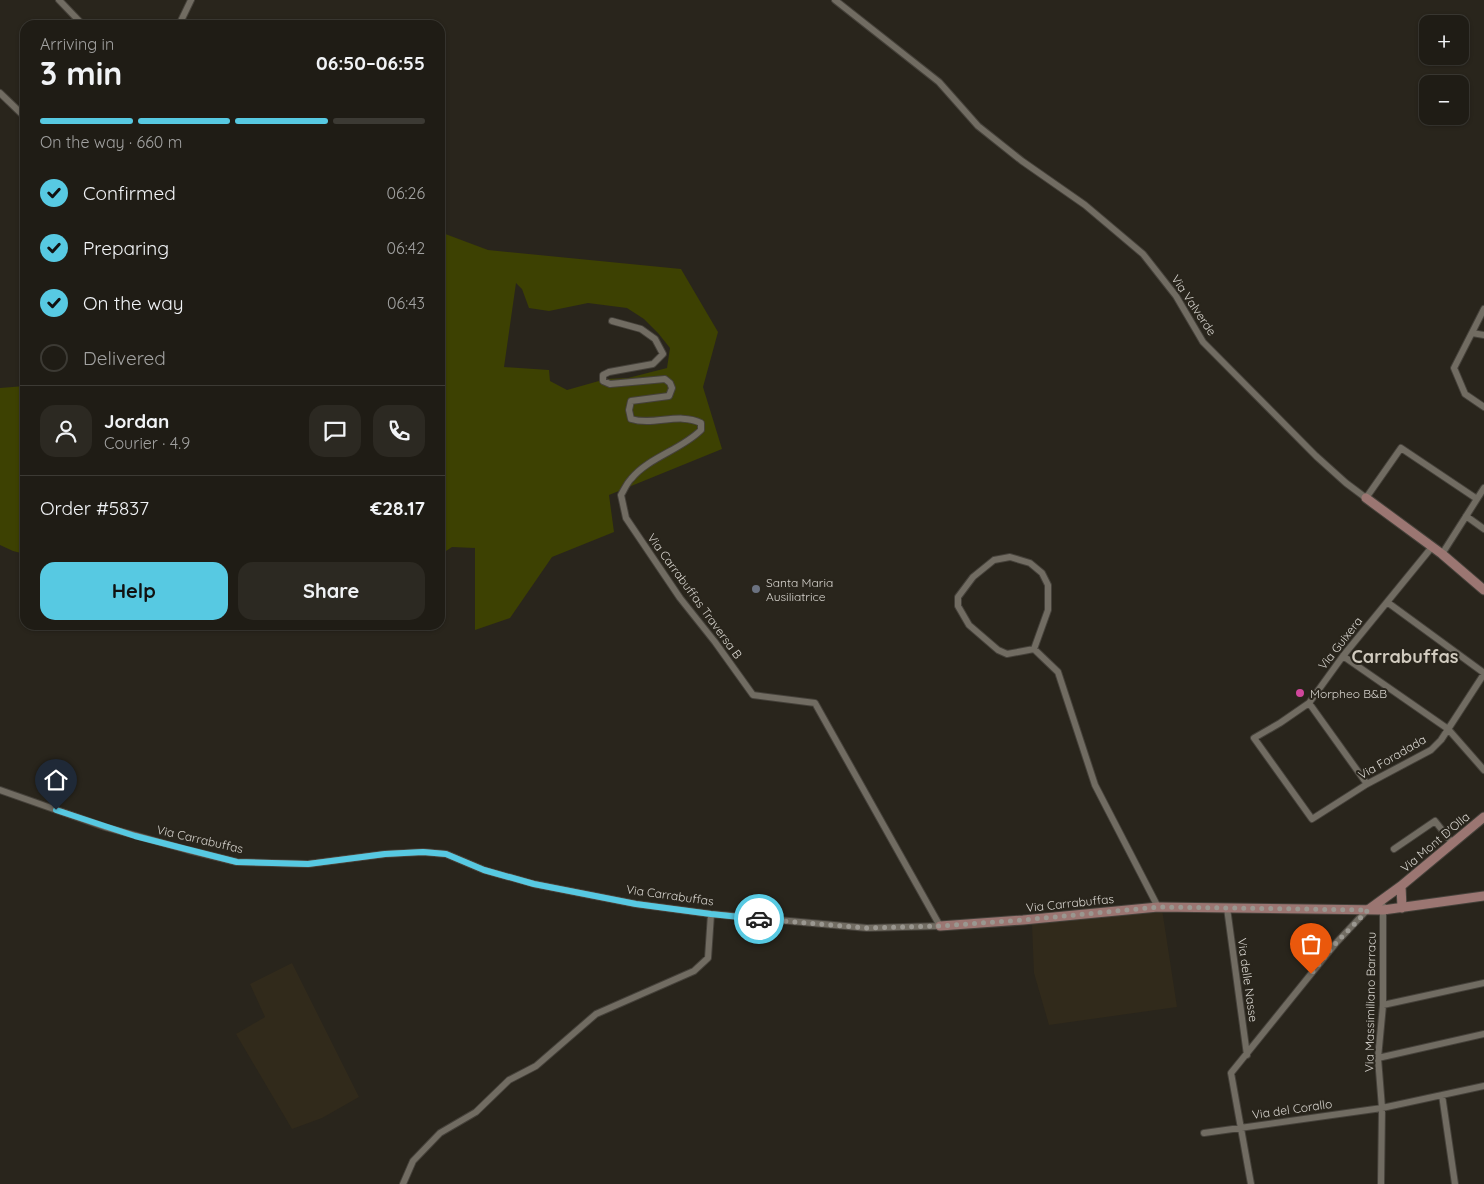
<!DOCTYPE html>
<html lang="en">
<head>
<meta charset="utf-8">
<style>
	body { margin:0; font-family:Quicksand,sans-serif; background:#2c2922; color:#f1f3f6; height:100vh; display:flex; flex-direction:column; font-size:19px; white-space:nowrap }
	* { box-sizing:border-box; margin:0 }
	p { font-size:16px; color:#a1a1a0 }
	.icon { flex:none; width:28px; height:28px; fill:none; stroke:currentColor; stroke-width:2; stroke-linecap:round; stroke-linejoin:round }
	.map { position:relative; flex:1; overflow:hidden }
	.panel { position:absolute; left:20px; top:20px; width:425px; height:610px; display:flex; flex-direction:column; background:#1f1c15; border-radius:15px; box-shadow:0 1px 4px #0004,0 0 0 1px #3c3a34 }
	.panel>* { flex:none }
	.tools { position:absolute; left:1419px; top:15px; display:grid; gap:10px }
	.tools a { display:grid; place-items:center; width:50px; height:50px; border-radius:10px; background:#1f1c15; box-shadow:0 1px 4px #0004,0 0 0 1px #3c3a34; font-size:25px }
	.pin { position:absolute; display:grid; place-items:center; width:42px; height:42px; color:#fff; margin:-51px -21px; border-radius:50% 50% 50% 0; rotate:-45deg; box-shadow:0 0 5px #0007 }
	.pin .icon { rotate:45deg }
	.courier { position:absolute; display:grid; place-items:center; width:50px; height:50px; margin:-25px; border:4px solid #57c9e2; border-radius:50%; background:#fff; color:#222; box-shadow:0 1px 6px #0007 }
	.summary em { font-style:normal; font-weight:700 }
	.summary div { display:flex; flex-direction:column-reverse }
	.summary { display:flex; align-items:center; justify-content:space-between; height:85px; padding:0 20px }
	h1 { font-size:32px; font-weight:700; line-height:38px }
	.bar { display:grid; grid-template-columns:repeat(4,1fr); gap:8px 5px; align-content:center; height:60px; padding:0 20px }
	.bar i { height:6px; border-radius:4px; background:#3c3a34 }
	.bar .active { background:#57c9e2 }
	.bar p { grid-column:span 4 }
	.line { display:flex; align-items:center; gap:12px; padding:0 20px; border-top:1px solid #3c3a34 }
	.line div { flex:1 }
	.round { display:grid; place-items:center; flex:none; width:52px; height:52px; border-radius:15px; background:#2c2922 }
	ol { padding:0 20px; list-style:none }
	li { display:flex; align-items:center; gap:15px; height:55px }
	li p { margin-inline-start:auto }
	li .icon { padding:5px; border-radius:50%; background:#57c9e2; color:#111; stroke-width:4 }
	li:last-child { color:#a1a1a0 }
	li i { width:28px; height:28px; border:2px solid #3c3a34; border-radius:50% }
	.cta { display:flex; gap:10px; margin-top:auto; padding:10px 20px }
	.cta a { flex:1; height:58px; border-radius:15px; background:#57c9e2; color:#111; font-size:20px; font-weight:700; line-height:58px; text-align:center }
	.cta a+a { background:#2c2922; color:#f1f3f6 }
	.map>svg:first-child { display:block }
	.built { fill:#312a1b }
	.green { fill:#3d4102; fill-rule:evenodd }
	.lines { fill:none; stroke-linecap:round; stroke-linejoin:round }
	.street-casing { stroke:#45413a; stroke-width:8 }
	.secondary-casing { stroke:#45413a; stroke-width:11 }
	.street { stroke:#716c62; stroke-width:6 }
	.secondary { stroke:#9b7672; stroke-width:9 }
	.done { stroke:#9a9790; stroke-width:5; stroke-dasharray:0 9 }
	.route { stroke:#57c9e2; stroke-width:6 }
	.worship-dot { fill:#6b7280; stroke:#29251c; stroke-width:2 }
	.hotel-dot { fill:#d1479c; stroke:#29251c; stroke-width:2 }
	.labels { text-anchor:middle; dominant-baseline:central; stroke-width:4; stroke-linejoin:round; paint-order:stroke }
	.street-label { font-size:12px; fill:#d7d4ce; stroke:#29251c }
	.poi-label { font-size:12px; fill:#d7d4ce; stroke:#29251c; text-anchor:start }
	.district-label { font-size:18px; font-weight:bold; fill:#d1cbbf; stroke:#29251c }
</style>
</head>
<body>
<div class="map">
<svg width="1484" height="1184" viewBox="0 0 1484 1184">
	<rect width="100%" height="100%" fill="#29251c"/>
	<!-- built -->
	<path class="built" d="M 1162,909 L 1177,1007 L 1049,1025 L 1034,973 L 1032,924 Z
		M 292,963 L 359,1097 L 322,1118 L 292,1129 L 236,1034 L 265,1017 L 250,984 Z"/>
	<!-- green -->
	<path class="green" d="M 440,232 L 488,250 L 681,269 L 718,332 L 703,387 L 722,449 L 609,495 L 614,532 L 552,557 L 510,618 L 475,630 L 475,548 L 452,547 L 440,555 ZM 516,283 L 522,289 L 529,308 L 549,311 L 588,303 L 627,308 L 644,319 L 658,333 L 670,348 L 667,368 L 628,378 L 606,379 L 567,390 L 550,381 L 549,370 L 504,367 Z
		M 25,386 L 25,554 L 13,551 L 0,545 L 0,388 Z"/>
	<g class="lines">
		<!-- street casing -->
		<g class="street-casing">
			<path id="street" d="M 59,0 L 83,25
				M 835,0 L 939,82 L 978,126 L 1022,161 L 1085,205 L 1143,254 L 1176,296 L 1203,342 L 1316,456 L 1346,483 L 1366,498 L 1401,448 L 1477,499
				M 179,25 L 191,0
				M 0,93 L 25,117
				M 1484,309 L 1454,368 L 1465,394 L 1484,407
				M 1472,333 L 1484,335
				M 1466,516 L 1484,529
				M 1432,547 L 1343,656 L 1309,703 L 1280,723 L 1254,738 L 1312,819 L 1367,784 L 1431,750 L 1441,740 L 1484,674
				M 1442,554 L 1484,488
				M 1010,557 L 1030,563 L 1042,573 L 1048,585 L 1048,610 L 1034,649 L 1007,654 L 998,650 L 969,625 L 958,606 L 958,597 L 973,577 L 994,560 Z
				M 1387,602 L 1484,673
				M 1034,649 L 1058,672 L 1095,785 L 1158,907
				M 1343,656 L 1448,729 L 1484,770
				M 1309,703 L 1367,784
				M 0,790 L 105,827 L 188,850 L 237,862 L 308,864 L 385,854 L 423,852 L 446,854 L 484,870 L 534,884 L 636,904 L 711,914 L 867,928 L 940,926 L 815,703 L 753,695 L 715,642 L 680,598 L 626,518 L 621,495 C 624,490 627,483 631,479 C 649,457 681,450 701,430 L 701,423 C 679,412 654,426 631,419 L 629,410 L 631,401 L 669,396 L 672,388 L 670,383 L 665,379 L 610,384 L 603,381 L 603,375 L 609,372 L 653,364 L 663,354 L 655,339 L 641,329 L 612,321
				M 1394,849 L 1435,821 L 1453,844
				M 1227,908 L 1247,1055
				M 1383,1005 L 1484,983
				M 1378,1058 L 1484,1034
				M 1442,1095 L 1455,1184
				M 1204,1133 L 1382,1108 L 1484,1086
				M 403,1184 L 413,1161 L 440,1133 L 476,1112 L 509,1080 L 536,1066 L 596,1014 L 694,971 L 708,958 L 711,914
				M 1251,1184 L 1231,1073 L 1336,943 L 1367,910
				M 1381,1184 L 1382,1108 L 1378,1058 L 1383,1005 L 1383,906"/>
		</g>
		<!-- secondary casing -->
		<g class="secondary-casing">
			<path id="secondary" d="M 1366,498 L 1442,554 L 1484,590
				M 1401,886 L 1402,908
				M 1368,910 L 1401,886 L 1484,817
				M 940,926 L 1023,920 L 1158,907 L 1383,910 L 1484,896"/>
		</g>
		<!-- street -->
		<use href="#street" class="street"/>
		<!-- secondary -->
		<use href="#secondary" class="secondary"/>
	</g>
	<g class="lines">
		<!-- done -->
		<path class="done" d="M 759,919 L 867,928 L 940,926 L 1023,920 L 1158,907 L 1368,910 L 1336,943 L 1311,974"/>
		<!-- route -->
		<path class="route" d="M 56,810 L 135,836 L 237,862 L 308,864 L 385,854 L 423,852 L 446,854 L 484,870 L 534,884 L 636,904 L 711,914 L 759,919"/>
	</g>
	<!-- markers -->
	<circle class="worship-dot" cx="756" cy="589" r="5"/>
	<circle class="hotel-dot" cx="1300" cy="693" r="5"/>
	<g class="labels">
		<!-- street labels -->
		<g class="street-label">
			<text transform="translate(1194 305) rotate(56)">Via Valverde</text>
			<text transform="translate(695 596) rotate(54)">Via Carrabuffas Traversa B</text>
			<text transform="translate(1340 643) rotate(-52)">Via Guixera</text>
			<text transform="translate(1392 757) rotate(-30)">Via Foradada</text>
			<text transform="translate(200 839) rotate(13)">Via Carrabuffas</text>
			<text transform="translate(1435 842) rotate(-40)">Via Mont D'Olla</text>
			<text transform="translate(670 895) rotate(8)">Via Carrabuffas</text>
			<text transform="translate(1070 903) rotate(-6)">Via Carrabuffas</text>
			<text transform="translate(1248 980) rotate(82)">Via delle Nasse</text>
			<text transform="translate(1370 1002) rotate(-89)">Via Massimiliano Barracu</text>
			<text transform="translate(1292 1109) rotate(-8)">Via del Corallo</text>
		</g>
		<!-- poi labels -->
		<g class="poi-label">
			<text x="766" y="582">Santa Maria<tspan x="766" dy="14">Ausiliatrice</tspan></text>
			<text x="1310" y="693">Morpheo B&amp;B</text>
		</g>
		<!-- district labels -->
		<g class="district-label">
			<text x="1405" y="656">Carrabuffas</text>
		</g>
	</g>
</svg>
<div class="tools">
<a>+</a>
<a>−</a>
</div>
<div class="pin" style="left:1311px;top:974px;background:#ea580c"><svg class="icon" aria-label="bag" viewBox="0 0 24 24"><path d="M5 8h14l-1 12H6zM9 8a3 3 0 0 1 6 0"/></svg></div>
<div class="pin" style="left:56px;top:810px;background:#1f2937"><svg class="icon" aria-label="home" viewBox="0 0 24 24"><path d="M3 11l9-7 9 7M6 9v11h12V9"/></svg></div>
<div class="courier" style="left:759px;top:919px"><svg class="icon" aria-label="car" viewBox="0 0 24 24"><path d="M5 17H2v-5l4-1 3-4h7l3 4 3 1v5h-3M9 17h6M6 11h13"/><circle cx="7" cy="17" r="2"/><circle cx="17" cy="17" r="2"/></svg></div>
<section class="panel">
<div class="summary"><div><h1>3 min</h1><p>Arriving in</p></div><em>06:50–06:55</em></div>
<div class="bar"><i class="active"></i><i class="active"></i><i class="active"></i><i></i><p>On the way · 660 m</p></div>
<ol>
<li><svg class="icon" aria-label="check" viewBox="0 0 24 24"><path d="M5 12l5 5 9-10"/></svg>Confirmed<p>06:26</p></li>
<li><svg class="icon" aria-label="check" viewBox="0 0 24 24"><path d="M5 12l5 5 9-10"/></svg>Preparing<p>06:42</p></li>
<li><svg class="icon" aria-label="check" viewBox="0 0 24 24"><path d="M5 12l5 5 9-10"/></svg>On the way<p>06:43</p></li>
<li><i></i>Delivered</li>
</ol>
<div class="line" style="height:90px"><a class="round"><svg class="icon" aria-label="person" viewBox="0 0 24 24"><circle cx="12" cy="8" r="4"/><path d="M4 21q1-7 8-7t8 7"/></svg></a><div><b>Jordan</b><p>Courier · 4.9</p></div><a class="round"><svg class="icon" aria-label="chat" viewBox="0 0 24 24"><path d="M4 5h16v11H9l-5 4z"/></svg></a><a class="round"><svg class="icon" aria-label="phone" viewBox="0 0 24 24"><path d="M5 4h4l2 5-3 2q2 4 5 5l2-3 5 2v4C11 20 4 13 5 4z"/></svg></a></div>
<div class="line" style="height:65px"><div>Order #5837</div><b>€28.17</b></div>
<div class="cta"><a>Help</a><a>Share</a></div>
</section>
</div>
</body>
</html>
